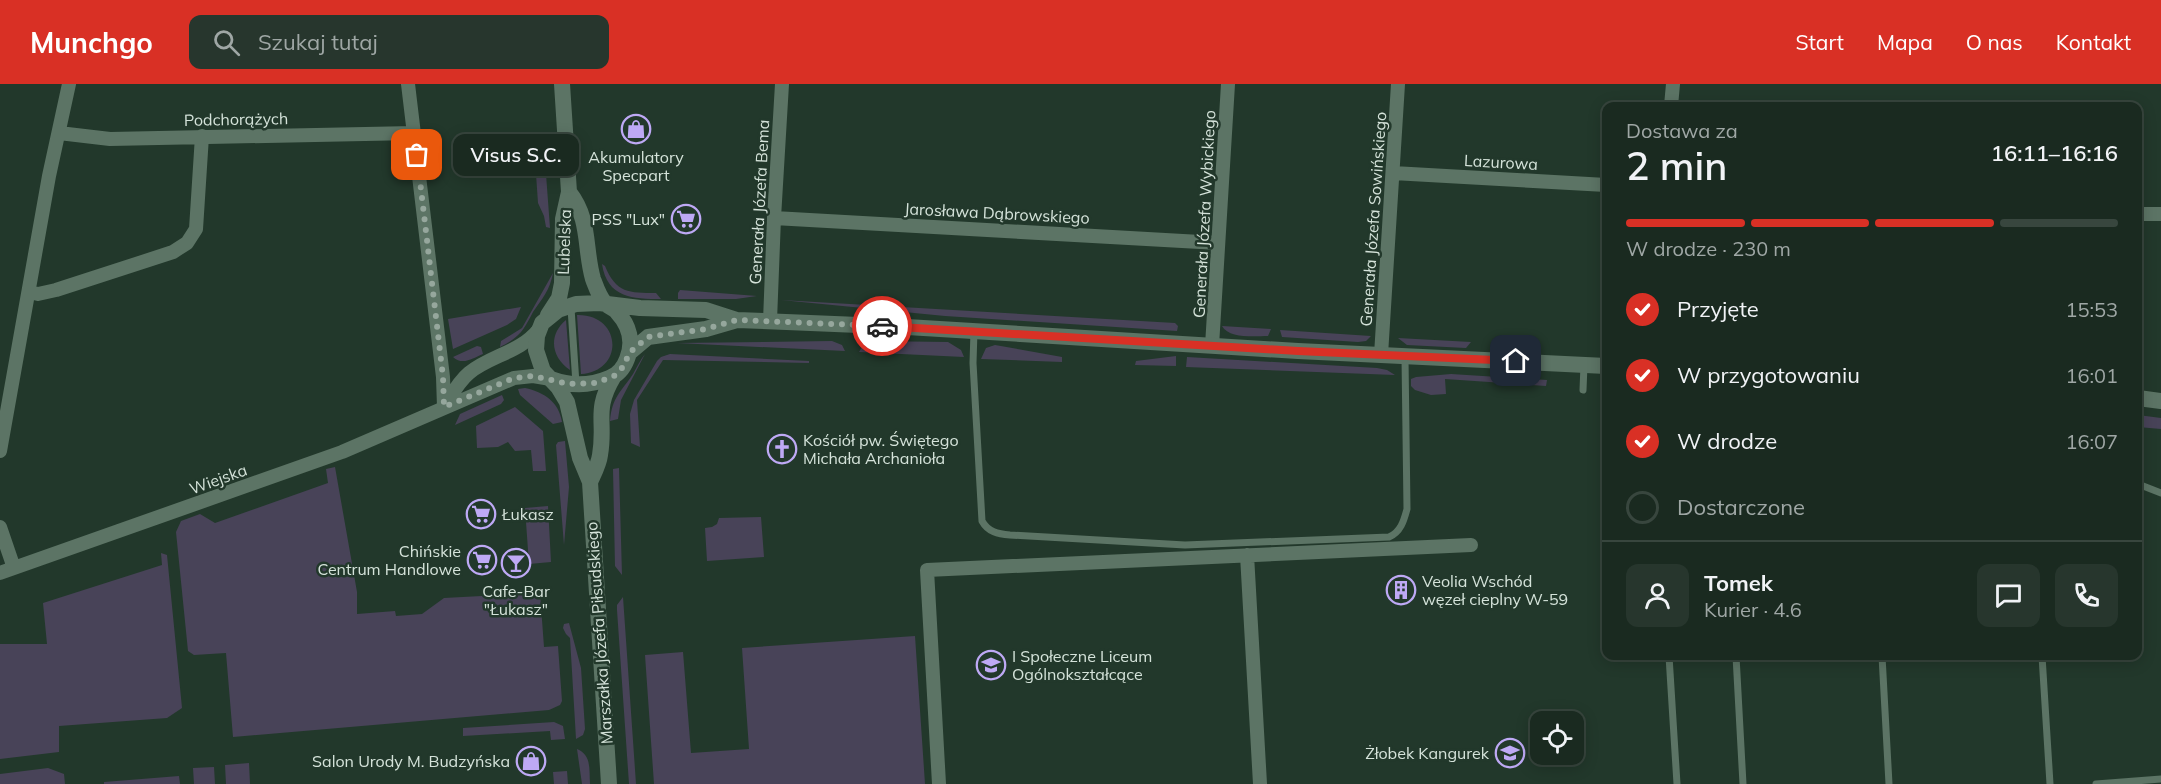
<!DOCTYPE html>
<html lang="pl">
<head>
<meta charset="utf-8">
<style>
	body { margin:0; font-family:Mulish,sans-serif; background:#27362d; color:#f1f3f6; height:100vh; display:flex; flex-direction:column; font-size:22px; white-space:nowrap }
	* { box-sizing:border-box; margin:0 }
	p { font-size:20px; color:#9fa7a5 }
	.icon { flex:none; width:33px; height:33px; fill:none; stroke:currentColor; stroke-width:2; stroke-linecap:round; stroke-linejoin:round }
	.map { position:relative; flex:1; overflow:hidden }
	.drawer { position:absolute; left:1602px; top:18px; width:540px; height:558px; display:flex; flex-direction:column; background:#1a2a20; border-radius:12px; box-shadow:0 3px 15px #0003,0 0 0 2px #38463e }
	.drawer>* { flex:none }
	.tools { position:absolute; left:1530px; top:627px; display:grid; gap:12px }
	.tools a { display:grid; place-items:center; width:54px; height:54px; border-radius:12px; background:#1a2a20; box-shadow:0 3px 15px #0003,0 0 0 2px #38463e; font-size:30px }
	.pin { position:absolute; display:grid; place-items:center; width:51px; height:51px; color:#fff; margin:-26px; border-radius:12px; box-shadow:0 3px 9px #0006 }
	.courier { position:absolute; display:grid; place-items:center; width:60px; height:60px; margin:-30px; border:4px solid #d93025; border-radius:50%; background:#fff; color:#222; box-shadow:0 2px 8px #0007 }
	.bubble { position:absolute; height:42px; border-radius:12px; background:#1a2a20; box-shadow:0 3px 15px #0003,0 0 0 2px #38463e; font-size:20px; font-weight:600; line-height:42px; text-align:center }
	.headline em { font-style:normal; font-weight:600 }
	.headline div { display:flex; flex-direction:column-reverse }
	.headline { display:flex; align-items:center; justify-content:space-between; height:102px; padding:0 24px }
	h1 { font-size:39px; font-weight:600; line-height:45px }
	.bar { display:grid; grid-template-columns:repeat(4,1fr); gap:9px 6px; align-content:center; height:72px; padding:0 24px }
	.bar i { height:8px; border-radius:4px; background:#38463e }
	.bar .selected { background:#d93025 }
	.bar p { grid-column:span 4 }
	.line { display:flex; align-items:center; gap:15px; padding:0 24px; border-top:2px solid #38463e }
	.line div { flex:1 }
	.round { display:grid; place-items:center; flex:none; width:63px; height:63px; border-radius:12px; background:#27362d }
	ol { padding:0 24px; list-style:none }
	li { display:flex; align-items:center; gap:18px; height:66px }
	li p { margin-inline-start:auto }
	li .icon { padding:6px; border-radius:50%; background:#d93025; color:#fff; stroke-width:4 }
	li:last-child { color:#9fa7a5 }
	li i { width:33px; height:33px; border:3px solid #38463e; border-radius:50% }
	header { display:flex; align-items:center; gap:36px; box-sizing:border-box; height:84px; padding:0 30px; background:#d93025; color:#fff }
	header strong { font-size:28px }
	nav { display:flex; gap:33px; margin-inline-start:auto; font-size:21px }
	.search { width:420px; height:54px; background:#27362d; display:flex; align-items:center; gap:15px; box-sizing:border-box; padding:0 21px; border-radius:12px; color:#9fa7a5; font-size:22px }
	.map>svg:first-child { display:block }
	.green { fill:#484358 }
	.lines { fill:none; stroke-linecap:round; stroke-linejoin:round }
	.service { stroke:#5c7465; stroke-width:7 }
	.minor { stroke:#5c7465; stroke-width:14 }
	.tertiary { stroke:#5c7465; stroke-width:16 }
	.done { stroke:#96a79d; stroke-width:6; stroke-dasharray:0 10.8 }
	.route { stroke:#d93025; stroke-width:8 }
	.labels { text-anchor:middle; dominant-baseline:central; stroke-width:5; stroke-linejoin:round; paint-order:stroke }
	.street-label { font-size:16px; fill:#d5e3da; stroke:#22382b }
	.poi-label { font-size:16px; fill:#d5e3da; stroke:#22382b; text-anchor:end }
</style>
</head>
<body>
<header>
<strong>Munchgo</strong>
<div class="search"><svg class="icon" aria-label="search" viewBox="0 0 24 24"><circle cx="10" cy="10" r="6"/><path d="M15 15l6 6"/></svg>Szukaj tutaj</div>
<nav><a>Start</a><a>Mapa</a><a>O nas</a><a>Kontakt</a></nav>
</header>
<div class="map">
<svg width="2161" height="700" viewBox="0 0 2161 700">
	<rect width="100%" height="100%" fill="#22382b"/>
	<!-- green -->
	<path class="green" d="M 534,61 L 542,61 L 544,63 L 550,144 L 546,143 L 544,132 L 538,119 Z
		M 602,180 L 605,182 C 616,209 629,209 656,209 L 661,215 C 633,215 607,214 602,180 Z
		M 553,189 C 550,206 542,215 533,228 C 523,247 520,253 500,263 L 501,257 L 522,244 Z
		M 680,206 L 757,212 L 736,215 L 678,215 L 678,209 Z
		M 781,216 L 1175,239 L 1178,242 L 1177,247 L 945,232 Z
		M 521,223 L 516,235 L 507,241 L 453,265 L 448,235 Z
		M 577,231 C 622,230 625,287 581,290 Z
		M 566,236 L 570,286 C 551,273 548,251 566,236 Z
		M 1222,242 L 1271,245 L 1268,252 C 1255,252 1229,255 1222,242 Z
		M 1280,246 L 1371,252 L 1366,257 L 1358,258 L 1282,253 Z
		M 1398,254 L 1471,258 L 1466,264 L 1407,261 Z
		M 832,257 L 842,261 L 845,267 L 677,259 Z
		M 872,257 L 948,258 L 961,266 L 964,273 L 859,268 L 864,260 Z
		M 995,261 L 1062,273 L 1062,278 L 981,275 L 986,264 Z
		M 477,262 L 481,263 L 483,270 C 473,274 463,282 453,273 Z
		M 645,270 L 621,316 L 618,335 L 610,337 C 612,313 621,308 633,290 C 637,283 640,276 645,270 Z
		M 670,270 L 809,277 L 809,279 L 663,276 L 637,316 L 640,363 L 631,359 L 630,330 L 634,316 L 657,277 L 661,273 Z
		M 1176,272 L 1176,282 L 1135,281 L 1136,277 Z
		M 1187,273 L 1377,284 L 1387,286 L 1395,291 L 1186,283 Z
		M 1451,290 L 1547,296 L 1546,302 L 1445,295 L 1446,310 L 1431,311 L 1415,306 L 1411,302 L 1411,295 L 1416,293 Z
		M 525,304 C 544,308 559,318 562,338 L 553,340 L 520,311 L 518,305 Z
		M 502,311 L 504,316 L 501,320 L 455,341 L 460,330 Z
		M 515,323 L 543,347 L 546,387 L 533,387 L 531,366 L 515,367 L 508,358 L 498,363 L 477,364 L 476,342 Z
		M 2138,331 L 2161,334 L 2161,345 L 2138,343 Z
		M 565,357 L 569,403 L 564,461 L 556,361 L 558,358 Z
		M 335,383 L 357,508 L 357,530 L 395,527 L 396,532 L 422,530 L 444,514 L 540,509 L 544,563 L 558,562 L 562,617 L 560,621 L 549,626 L 233,653 L 226,569 L 194,571 L 188,567 L 176,448 L 181,437 L 200,430 L 215,439 L 328,399 L 326,385 Z
		M 619,384 L 622,491 L 615,482 L 613,385 Z
		M 548,422 L 551,478 L 529,480 L 525,424 Z
		M 761,433 L 764,473 L 707,477 L 705,444 L 712,443 L 717,440 L 719,434 Z
		M 161,469 L 167,471 L 182,624 L 167,634 L 59,642 L 59,668 L 0,675 L 0,560 L 47,560 L 43,519 L 162,481 Z
		M 623,513 L 636,700 L 629,700 L 617,526 L 617,521 Z
		M 569,539 L 581,584 L 585,645 L 583,651 L 576,655 L 570,554 L 566,550 L 563,544 L 564,540 Z
		M 915,552 L 925,700 L 654,700 L 645,571 L 683,568 L 691,669 L 749,665 L 742,564 Z
		M 554,638 L 563,642 L 565,655 L 551,656 L 550,647 L 463,652 L 463,644 Z
		M 577,665 C 592,671 589,686 590,700 L 582,700 Z
		M 249,679 L 250,700 L 226,700 L 225,681 Z
		M 214,683 L 215,700 L 194,700 L 193,684 Z
		M 48,684 L 64,690 L 65,700 L 0,700 L 0,690 Z
		M 567,687 L 568,700 L 554,700 L 553,688 Z
		M 179,692 L 180,700 L 104,700 L 104,698 Z"/>
	<g class="lines">
		<!-- service -->
		<path class="service" d="M 571,224 L 576,300
			M 974,247 L 973,279 L 982,437 C 988,448 998,450 1010,451 L 1185,461 L 1389,453 C 1401,448 1404,436 1407,425 L 1405,274
			M 1583,306 L 1584,281
			M 2138,400 L 2161,409
			M 1669,572 L 1677,700
			M 1736,572 L 1743,700
			M 1882,572 L 1889,700
			M 2042,572 L 2050,700
			M 2096,700 L 2161,695"/>
		<!-- minor -->
		<path class="minor" d="M 408,0 L 443,293 L 444,323
			M 1671,22 L 1673,0
			M 59,49 L 110,55 L 414,49
			M 1393,89 L 1606,101
			M 2138,130 L 2161,130
			M 774,134 L 1218,159
			M 29,208 L 38,210 L 56,206 L 173,168 L 187,159 L 196,145 L 202,52
			M 770,237 L 774,134 L 782,0
			M 1212,262 L 1228,0
			M 1381,271 L 1398,0
			M 444,323 C 451,312 458,298 469,289 C 491,271 520,269 539,245
			M 0,367 L 49,92 L 69,0
			M 0,443 L 14,484
			M 1247,471 L 1260,700
			M 0,489 L 342,368 L 514,294 L 533,292 L 551,295
			M 939,700 L 927,486 L 1471,461"/>
		<!-- tertiary -->
		<path class="tertiary" d="M 548,231 L 559,214 L 562,199 L 563,135 L 569,108 L 562,0
			M 629,269 L 648,253 L 706,245 L 737,236
			M 551,295 C 570,302 590,302 609,294 C 618,291 624,283 627,275 C 634,258 629,241 617,228 C 614,224 609,223 606,220 C 600,215 596,203 593,195 C 584,164 591,136 569,108
			M 2138,314 L 2161,317
			M 590,398 C 594,389 599,380 600,371 C 606,336 593,327 614,292
			M 609,700 L 590,398 L 580,374 L 567,318 L 558,303 L 543,287 L 536,266 L 537,252 L 542,239 L 558,226 L 576,220 L 599,219 L 640,224 L 706,226 L 737,236 L 907,243 L 1298,267 L 1606,282"/>
	</g>
	<g class="lines">
		<!-- done -->
		<path class="done" d="M 417,71 L 443,293 L 444,323 L 514,294 L 533,292 L 569,300 L 596,299 L 614,292 L 624,282 L 629,269 L 648,253 L 706,245 L 737,236 L 882,242"/>
		<!-- route -->
		<path class="route" d="M 882,242 L 1298,267 L 1516,277"/>
	</g>
	<!-- icons -->
	<defs>
		<g id="shop-ring" transform="scale(1.5)"><circle r="9.5" fill="#22382b" stroke="#bea9f5" stroke-width="1.5"/><path d="M-5-2.5h2.3a2.7 3.5 0 0 1 5.4 0H5L5.5 6h-11ZM-1.5-2.5h3a1.5 2.3 0 0 0-3 0Z" fill="#bea9f5"/></g>
		<g id="supermarket-ring" transform="scale(1.5)"><circle r="9.5" fill="#22382b" stroke="#bea9f5" stroke-width="1.5"/><path d="M-6-5.5h2.5l.6 2H6L4.5 2H-2.5L-4.4-4H-6ZM-1.5 3.2a1.3 1.3 0 1 0 .1 0ZM3 3.2a1.3 1.3 0 1 0 .1 0Z" fill="#bea9f5"/></g>
		<g id="church-ring" transform="scale(1.5)"><circle r="9.5" fill="#22382b" stroke="#bea9f5" stroke-width="1.5"/><path d="M-1.2-6h2.4v3.5h3.3v2.4h-3.3V6h-2.4V-.1h-3.3v-2.4h3.3Z" fill="#bea9f5"/></g>
		<g id="bar-ring" transform="scale(1.5)"><circle r="9.5" fill="#22382b" stroke="#bea9f5" stroke-width="1.5"/><path d="M-6-5H6L.8 .8V4.5H3.5V6h-7V4.5H-.8V.8Z" fill="#bea9f5"/></g>
		<g id="building-ring" transform="scale(1.5)"><circle r="9.5" fill="#22382b" stroke="#bea9f5" stroke-width="1.5"/><path d="M-4-6H4V6H1V3H-1V6H-4ZM-2.5-4.3h1.7v1.8h-1.7ZM.8-4.3h1.7v1.8H.8ZM-2.5-1h1.7V.8h-1.7ZM.8-1h1.7V.8H.8Z" fill="#bea9f5"/></g>
		<g id="school-ring" transform="scale(1.5)"><circle r="9.5" fill="#22382b" stroke="#bea9f5" stroke-width="1.5"/><path d="M0-5L7-2L0 1L-7-2ZM-4 1L0 2.5L4 1V4Q0 6-4 4Z" fill="#bea9f5"/></g>
	</defs>
	<g fill-rule="evenodd">
		<use href="#shop-ring" x="636" y="45"/>
		<use href="#supermarket-ring" x="686" y="135"/>
		<use href="#church-ring" x="782" y="365"/>
		<use href="#supermarket-ring" x="481" y="430"/>
		<use href="#supermarket-ring" x="482" y="476"/>
		<use href="#bar-ring" x="516" y="479"/>
		<use href="#building-ring" x="1401" y="506"/>
		<use href="#school-ring" x="991" y="581"/>
		<use href="#school-ring" x="1510" y="669"/>
		<use href="#shop-ring" x="531" y="677"/>
	</g>
	<g class="labels">
		<!-- street labels -->
		<g class="street-label">
			<text transform="translate(236 35) rotate(-1)">Podchorążych</text>
			<text transform="translate(1501 78) rotate(3)">Lazurowa</text>
			<text transform="translate(759 118) rotate(-87)">Generała Józefa Bema</text>
			<text transform="translate(997 129) rotate(3)">Jarosława Dąbrowskiego</text>
			<text transform="translate(1204 130) rotate(-87)">Generała Józefa Wybickiego</text>
			<text transform="translate(1373 135) rotate(-86)">Generała Józefa Sowińskiego</text>
			<text transform="translate(564 158) rotate(-88)">Lubelska</text>
			<text transform="translate(218 395) rotate(-20)">Wiejska</text>
			<text transform="translate(599 549) rotate(-94)">Marszałka Józefa Piłsudskiego</text>
		</g>
		<!-- poi labels -->
		<g class="poi-label">
			<text x="636" y="73" text-anchor="middle">Akumulatory<tspan x="636" dy="18">Specpart</tspan></text>
			<text x="665" y="135">PSS "Lux"</text>
			<text x="803" y="356" text-anchor="start">Kościół pw. Świętego<tspan x="803" dy="18">Michała Archanioła</tspan></text>
			<text x="502" y="430" text-anchor="start">Łukasz</text>
			<text x="461" y="467">Chińskie<tspan x="461" dy="18">Centrum Handlowe</tspan></text>
			<text x="1422" y="497" text-anchor="start">Veolia Wschód<tspan x="1422" dy="18">węzeł cieplny W-59</tspan></text>
			<text x="516" y="507" text-anchor="middle">Cafe-Bar<tspan x="516" dy="18">"Łukasz"</tspan></text>
			<text x="1012" y="572" text-anchor="start">I Społeczne Liceum<tspan x="1012" dy="18">Ogólnokształcące</tspan></text>
			<text x="1489" y="669">Żłobek Kangurek</text>
			<text x="510" y="677">Salon Urody M. Budzyńska</text>
		</g>
	</g>
</svg>
<div class="tools">
<a><svg class="icon" aria-label="locate" viewBox="0 0 24 24"><circle cx="12" cy="12" r="6"/><path d="M12 2v4M12 18v4M2 12h4M18 12h4"/></svg></a>
</div>
<div class="pin" style="left:417px;top:71px;background:#ea580c"><svg class="icon" aria-label="bag" viewBox="0 0 24 24"><path d="M5 8h14l-1 12H6zM9 8a3 3 0 0 1 6 0"/></svg></div>
<div class="pin" style="left:1516px;top:277px;background:#1f2937"><svg class="icon" aria-label="home" viewBox="0 0 24 24"><path d="M3 11l9-7 9 7M6 9v11h12V9"/></svg></div>
<div class="courier" style="left:882px;top:242px"><svg class="icon" aria-label="car" viewBox="0 0 24 24"><path d="M5 17H2v-5l4-1 3-4h7l3 4 3 1v5h-3M9 17h6M6 11h13"/><circle cx="7" cy="17" r="2"/><circle cx="17" cy="17" r="2"/></svg></div>
<div class="bubble" style="left:453px;top:50px;width:126px">Visus S.C.</div>
<section class="drawer">
<div class="headline"><div><h1>2 min</h1><p>Dostawa za</p></div><em>16:11–16:16</em></div>
<div class="bar"><i class="selected"></i><i class="selected"></i><i class="selected"></i><i></i><p>W drodze · 230 m</p></div>
<ol>
<li><svg class="icon" aria-label="check" viewBox="0 0 24 24"><path d="M5 12l5 5 9-10"/></svg>Przyjęte<p>15:53</p></li>
<li><svg class="icon" aria-label="check" viewBox="0 0 24 24"><path d="M5 12l5 5 9-10"/></svg>W przygotowaniu<p>16:01</p></li>
<li><svg class="icon" aria-label="check" viewBox="0 0 24 24"><path d="M5 12l5 5 9-10"/></svg>W drodze<p>16:07</p></li>
<li><i></i>Dostarczone</li>
</ol>
<div class="line" style="height:108px"><a class="round"><svg class="icon" aria-label="person" viewBox="0 0 24 24"><circle cx="12" cy="8" r="4"/><path d="M4 21q1-7 8-7t8 7"/></svg></a><div><b>Tomek</b><p>Kurier · 4.6</p></div><a class="round"><svg class="icon" aria-label="chat" viewBox="0 0 24 24"><path d="M4 5h16v11H9l-5 4z"/></svg></a><a class="round"><svg class="icon" aria-label="phone" viewBox="0 0 24 24"><path d="M5 4h4l2 5-3 2q2 4 5 5l2-3 5 2v4C11 20 4 13 5 4z"/></svg></a></div>
</section>
</div>
</body>
</html>
